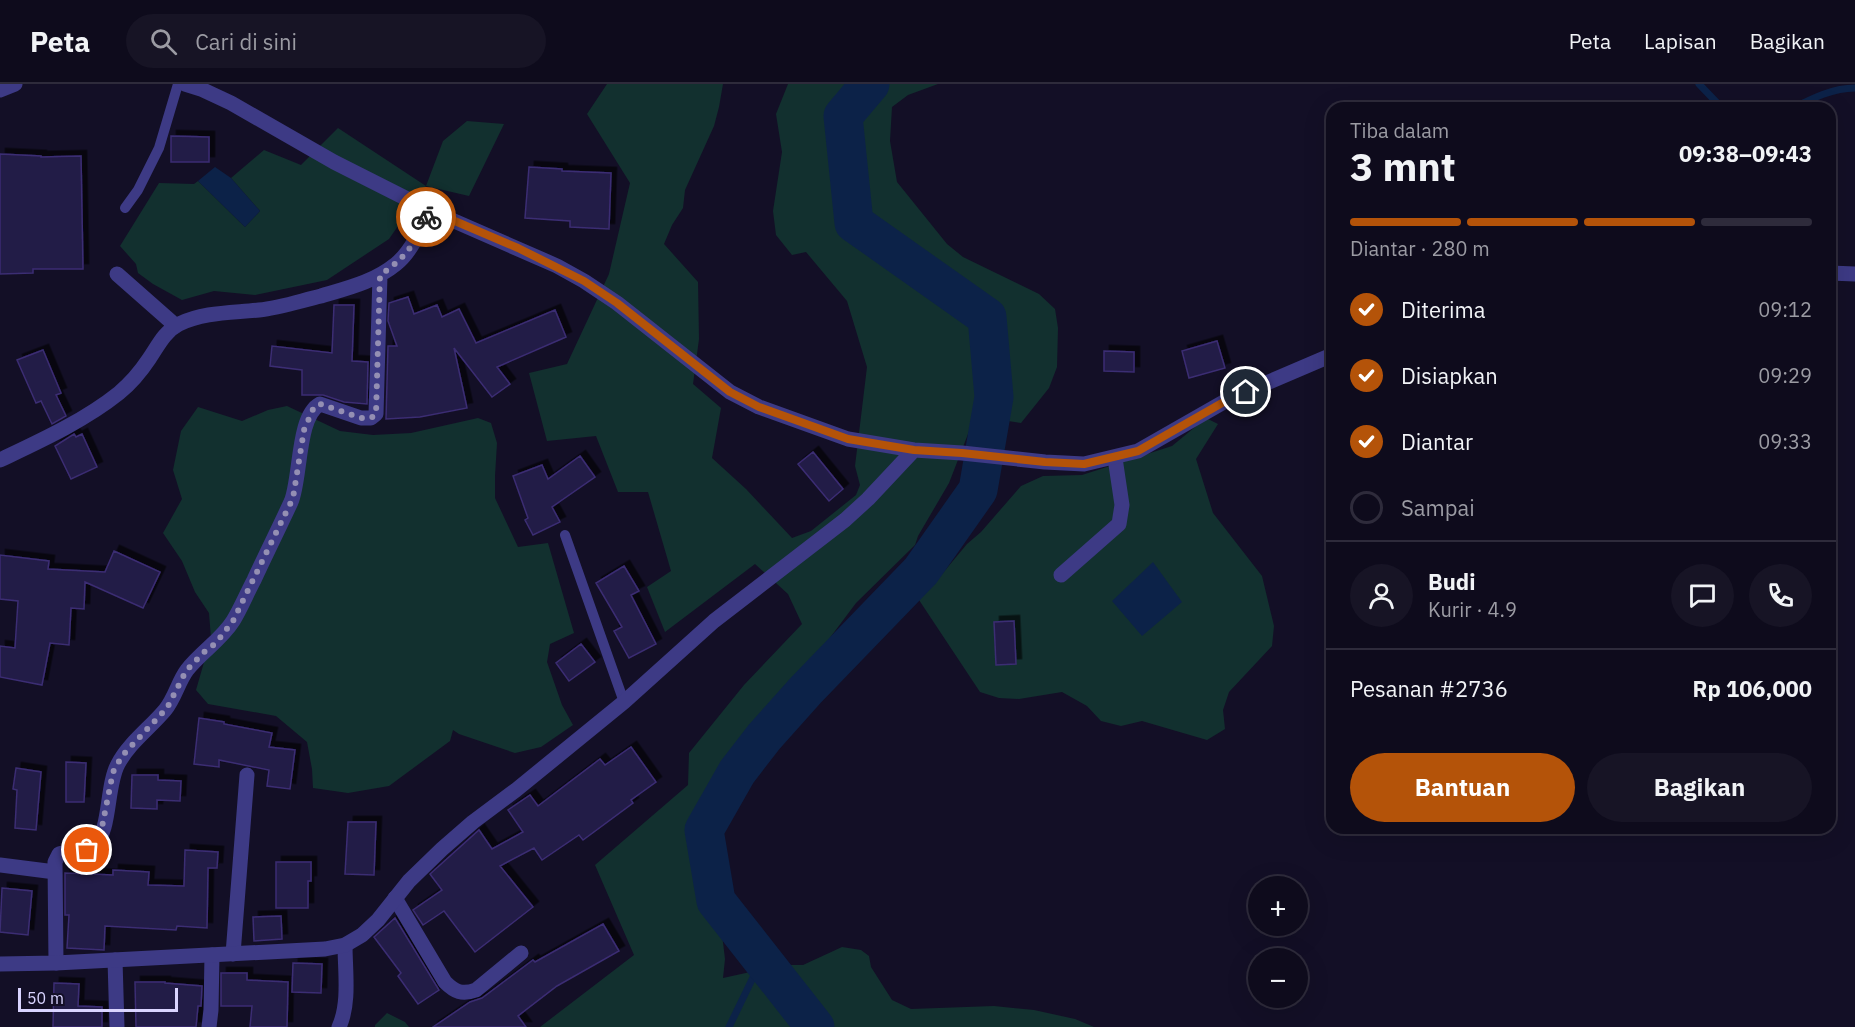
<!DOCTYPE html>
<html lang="id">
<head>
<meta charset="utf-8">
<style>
	body { margin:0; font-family:"IBM Plex Sans",sans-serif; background:#171425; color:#f1f3f6; height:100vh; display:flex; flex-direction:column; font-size:22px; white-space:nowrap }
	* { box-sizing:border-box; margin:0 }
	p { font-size:20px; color:#9b9ba3 }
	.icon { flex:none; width:33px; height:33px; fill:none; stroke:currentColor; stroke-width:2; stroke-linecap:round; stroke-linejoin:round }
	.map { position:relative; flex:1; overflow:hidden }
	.sheet { position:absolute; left:1326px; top:18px; width:510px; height:732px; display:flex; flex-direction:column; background:#0e0b1c; border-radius:18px; box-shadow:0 6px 24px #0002,0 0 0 2px #2e2b3b }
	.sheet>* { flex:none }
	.controls { position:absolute; left:1248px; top:792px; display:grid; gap:12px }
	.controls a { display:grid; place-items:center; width:60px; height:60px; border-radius:50%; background:#0e0b1c; box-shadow:0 6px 24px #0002,0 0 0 2px #2e2b3b; font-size:30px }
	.scale { position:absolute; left:18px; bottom:15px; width:160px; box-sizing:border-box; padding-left:6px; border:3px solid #d9d4ff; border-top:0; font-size:16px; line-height:21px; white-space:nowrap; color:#d9d4ff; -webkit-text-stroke:4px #130f26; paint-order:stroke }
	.pin { position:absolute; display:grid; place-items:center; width:51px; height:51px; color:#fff; margin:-26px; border:3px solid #fff; border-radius:50%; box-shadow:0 2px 6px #0007 }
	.courier { position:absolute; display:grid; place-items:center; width:60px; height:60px; margin:-30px; border:4px solid #b45309; border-radius:50%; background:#fff; color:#222; box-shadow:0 2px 8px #0007 }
	.headline em { font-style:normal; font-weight:700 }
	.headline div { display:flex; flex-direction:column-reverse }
	.headline { display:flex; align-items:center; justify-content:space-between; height:102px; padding:0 24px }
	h1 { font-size:39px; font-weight:700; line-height:45px }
	.bar { display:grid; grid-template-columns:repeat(4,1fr); gap:9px 6px; align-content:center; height:72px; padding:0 24px }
	.bar i { height:8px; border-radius:4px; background:#2e2b3b }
	.bar .on { background:#b45309 }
	.bar p { grid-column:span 4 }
	.line { display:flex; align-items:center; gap:15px; padding:0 24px; border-top:2px solid #2e2b3b }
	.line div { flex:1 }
	.round { display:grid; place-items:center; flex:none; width:63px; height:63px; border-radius:32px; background:#171425 }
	ol { padding:0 24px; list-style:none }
	li { display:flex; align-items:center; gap:18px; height:66px }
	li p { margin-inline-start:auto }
	li .icon { padding:6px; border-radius:50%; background:#b45309; color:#fff; stroke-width:4 }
	li:last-child { color:#9b9ba3 }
	li i { width:33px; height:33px; border:3px solid #2e2b3b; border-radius:50% }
	.action { display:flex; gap:12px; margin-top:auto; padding:12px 24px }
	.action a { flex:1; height:69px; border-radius:36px; background:#b45309; color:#fff; font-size:24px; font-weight:700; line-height:69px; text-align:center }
	.action a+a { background:#171425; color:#f1f3f6 }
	header { display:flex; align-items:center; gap:36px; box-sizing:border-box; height:84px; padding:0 30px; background:#0e0b1c; border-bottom:2px solid #2e2b3b }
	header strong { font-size:28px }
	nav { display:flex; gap:33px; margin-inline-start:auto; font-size:21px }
	.search { width:420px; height:54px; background:#171425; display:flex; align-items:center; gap:15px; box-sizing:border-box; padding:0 21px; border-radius:33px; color:#9b9ba3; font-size:22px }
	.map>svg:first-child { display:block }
	.green { fill:#12302f }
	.water { fill:#0c2248 }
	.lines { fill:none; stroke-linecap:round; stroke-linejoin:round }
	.stream { stroke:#0c2248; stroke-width:7 }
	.river { stroke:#0c2248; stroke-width:39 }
	.building { fill:#241b47; stroke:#3b2d73; stroke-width:1.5; filter:url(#shadow) }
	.service { stroke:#3d3a85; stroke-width:10 }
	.minor { stroke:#3d3a85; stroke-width:15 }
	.tertiary { stroke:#3d3a85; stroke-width:15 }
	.done { stroke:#948fb3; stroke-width:6; stroke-dasharray:0 10.8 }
	.route { stroke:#b45309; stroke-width:8 }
</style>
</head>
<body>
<header>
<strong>Peta</strong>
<div class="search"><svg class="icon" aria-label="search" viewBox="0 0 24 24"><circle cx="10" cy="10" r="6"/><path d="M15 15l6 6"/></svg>Cari di sini</div>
<nav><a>Peta</a><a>Lapisan</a><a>Bagikan</a></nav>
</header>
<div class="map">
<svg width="1855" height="943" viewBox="0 0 1855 943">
	<defs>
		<filter id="shadow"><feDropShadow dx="5.5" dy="-5.5" stdDeviation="0" flood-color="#0009"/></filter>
	</defs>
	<rect width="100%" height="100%" fill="#130f26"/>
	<!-- green -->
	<path class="green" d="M 607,0 L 723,0 L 719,23 L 714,42 L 685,106 L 683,124 L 672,141 L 664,160 L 698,198 L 699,255 L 693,300 L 721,324 L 712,374 L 746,405 L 792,454 L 811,447 L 856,411 L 860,401 L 855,382 L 867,283 L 847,217 L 806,168 L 792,171 L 776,151 L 773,127 L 782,68 L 776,30 L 788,0 L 938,0 L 908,11 L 892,23 L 890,57 L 897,98 L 947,160 L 963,173 L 1039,210 L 1055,225 L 1058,244 L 1057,283 L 1049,304 L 1021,339 L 975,332 L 949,399 L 918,452 L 915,461 L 856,519 L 817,571 L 783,603 L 699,736 L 698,796 L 716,831 L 722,850 L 725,875 L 723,894 L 783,881 L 803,881 L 842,863 L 861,866 L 869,872 L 871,883 L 892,916 L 911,925 L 994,922 L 1034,926 L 1075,935 L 1094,943 L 540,943 L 634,871 L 595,781 L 688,701 L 689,669 L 744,601 L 802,540 L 788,510 L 755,480 L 665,548 L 647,503 L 671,487 L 648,408 L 618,408 L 596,352 L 547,357 L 529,289 L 567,280 L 609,190 L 630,99 L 587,30 Z
		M 467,37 L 504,40 L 469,112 L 426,102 L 389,155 L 327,196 L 255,211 L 214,207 L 182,216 L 153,200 L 138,189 L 136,180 L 120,162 L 159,99 L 194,100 L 198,97 L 245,143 L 260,127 L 231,94 L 264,66 L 301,81 L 338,44 L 426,102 L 443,57 Z
		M 287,322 L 340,347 L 373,351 L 411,349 L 478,334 L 491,339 L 497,359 L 495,392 L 495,414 L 518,463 L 548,459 L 574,549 L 550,560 L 547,578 L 562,621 L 573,641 L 541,663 L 515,669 L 459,650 L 453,646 L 450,657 L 389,702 L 348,709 L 313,704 L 312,685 L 307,658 L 276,632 L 208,620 L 196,606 L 211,554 L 209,529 L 195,508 L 182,477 L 163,449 L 182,415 L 173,386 L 181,347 L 198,323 L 242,337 L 268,326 Z
		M 1206,334 L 1218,340 L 1196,375 L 1213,429 L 1262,492 L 1274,542 L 1272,562 L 1229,608 L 1223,626 L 1225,645 L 1207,656 L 1142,637 L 1121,642 L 1101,637 L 1087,622 L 1062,608 L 1019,615 L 999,614 L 980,608 L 919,516 L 932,502 L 967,460 L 981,448 L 1021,402 L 1043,392 L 1082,391 L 1172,362 Z
		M 387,929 L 405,938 L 409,943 L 375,943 L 375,941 Z"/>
	<!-- water -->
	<path class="water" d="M 215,83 L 231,94 L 260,127 L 245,143 L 198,97 Z
		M 1153,478 L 1182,518 L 1142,552 L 1112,517 Z"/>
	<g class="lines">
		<!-- stream -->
		<path class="stream" d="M 1699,0 L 1722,24
			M 1793,24 C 1813,14 1833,4 1855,4
			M 729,943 L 761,877"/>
		<!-- river -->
		<path class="river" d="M 815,943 L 716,817 L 704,746 L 737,688 L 764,653 L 806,606 L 921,487 L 978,406 L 994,313 L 987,233 L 854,139 L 843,32 L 870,0"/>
	</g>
	<!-- building -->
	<path class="building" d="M 171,52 L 209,53 L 209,78 L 171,78 Z
		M 0,70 L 41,72 L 41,73 L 81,72 L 83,185 L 33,185 L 33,189 L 0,190 Z
		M 529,83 L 562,85 L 562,87 L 611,89 L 609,145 L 570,143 L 570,137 L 525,134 Z
		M 408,213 L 414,230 L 437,221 L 442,233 L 459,225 L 476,259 L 555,226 L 566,253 L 497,283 L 510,300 L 492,313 L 454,264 L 467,324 L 420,333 L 386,335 L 388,262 L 397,262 L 388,237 L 389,219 Z
		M 334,221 L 354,221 L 352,277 L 368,278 L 367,320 L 344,318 L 323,311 L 302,311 L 302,286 L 270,282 L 272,262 L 332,269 Z
		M 1217,257 L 1225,284 L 1189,294 L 1182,267 Z
		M 43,266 L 61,309 L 56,311 L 66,332 L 52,340 L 41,317 L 36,319 L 17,276 Z
		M 1104,267 L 1134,268 L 1134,288 L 1104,287 Z
		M 74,350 L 76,353 L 82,350 L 97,383 L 71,395 L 55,362 Z
		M 813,368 L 843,405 L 829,417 L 798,380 Z
		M 580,372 L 595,393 L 552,423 L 560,438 L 533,451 L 525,436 L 528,434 L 513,392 L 542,381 L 548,395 Z
		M 114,467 L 160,488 L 143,524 L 85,498 L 84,525 L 71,524 L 69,561 L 50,559 L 42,601 L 0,593 L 0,562 L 15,564 L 18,517 L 0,515 L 0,471 L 49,477 L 48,485 L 105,488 Z
		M 624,482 L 639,507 L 631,511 L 656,560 L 629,574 L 614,547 L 622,543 L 596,499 Z
		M 1014,537 L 1016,580 L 996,581 L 994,538 Z
		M 581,560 L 595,578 L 569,597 L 556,579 Z
		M 199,634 L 224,638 L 224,640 L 272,649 L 269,663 L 295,666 L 290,705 L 267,702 L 269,686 L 219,676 L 219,683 L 194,680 Z
		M 631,663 L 656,698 L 631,716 L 633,719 L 583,756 L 579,751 L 542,776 L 534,764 L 500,782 L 533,823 L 475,868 L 444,827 L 423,841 L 413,826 L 442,806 L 430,790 L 479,746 L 492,765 L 523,748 L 508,726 L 530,711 L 538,722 L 600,675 L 605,681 Z
		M 66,678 L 86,679 L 84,718 L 66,718 Z
		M 16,684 L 41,688 L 36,746 L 15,744 L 17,706 L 13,705 Z
		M 132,691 L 158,691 L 158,696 L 181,697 L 180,717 L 157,716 L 157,725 L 131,724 Z
		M 348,738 L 376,738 L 374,791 L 345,790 Z
		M 185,766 L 218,768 L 217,784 L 208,784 L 207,844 L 177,842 L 176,846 L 105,842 L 104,866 L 67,864 L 69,831 L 65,831 L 65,789 L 113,791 L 113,786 L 149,788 L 148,801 L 184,802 Z
		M 276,778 L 311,778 L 311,797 L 308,797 L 308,824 L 276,824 Z
		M 2,804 L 32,807 L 28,851 L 0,848 Z
		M 281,832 L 282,855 L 254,857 L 253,833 Z
		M 395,834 L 439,906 L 418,920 L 398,892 L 401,889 L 374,853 Z
		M 603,840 L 619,867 L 557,902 L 518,932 L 526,943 L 433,943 L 470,918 L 482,914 L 533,876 L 535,878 Z
		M 293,879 L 322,880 L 321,909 L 292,908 Z
		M 221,889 L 247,889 L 247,896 L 288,898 L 287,943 L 250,943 L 252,922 L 221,922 Z
		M 135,898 L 165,898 L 165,899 L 202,902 L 201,922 L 198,922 L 196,943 L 136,943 Z
		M 54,899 L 79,900 L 78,922 L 102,923 L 102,943 L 53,943 Z"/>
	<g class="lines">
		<!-- service -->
		<path class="service" d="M 125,124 L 138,106 L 159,64 L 178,0
			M 565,451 L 624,618"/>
		<!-- minor -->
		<path class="minor" d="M 117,190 L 176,242
			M 0,376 C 40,357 84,337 119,309 C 131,299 141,287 149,275 C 158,262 164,248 179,240 C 204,228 231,229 259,226 C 280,224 300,217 321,212 C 348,204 374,198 396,180 C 412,167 421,145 429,126
			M 1061,491 L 1119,440 L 1122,421 L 1115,374
			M 0,781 L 55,788
			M 395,814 L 445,898 C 455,908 462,911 476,906 L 521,869
			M 233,870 L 247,691
			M 115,876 L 117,943
			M 56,879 L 55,778 L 59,770 C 70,767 86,770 94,762 C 111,747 106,702 118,680 C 129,659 150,644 165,626 C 175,614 178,598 187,586 C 201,568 221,556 233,537 C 241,524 247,509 254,496 C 266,470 279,444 291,418 C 301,395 297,332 320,320 L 361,334 L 371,334 L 376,330 L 380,191
			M 209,943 L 211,926 L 212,871
			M 339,943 C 350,919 345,887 345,861"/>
		<!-- tertiary -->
		<path class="tertiary" d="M 185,0 L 201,5 L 231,19 L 334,78 L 429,126 L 557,182 L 584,197 L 617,219 L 730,308 L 759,323 L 848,355 L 914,366 L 962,369 L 1045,378 L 1084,380 L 1138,367 L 1229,315 L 1332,271
			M 0,6 L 15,0
			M 1830,189 L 1855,190
			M 0,880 L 56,879 L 325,865 L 345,861 L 362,851 L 378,836 L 409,797 L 442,765 L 473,738 L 516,706 L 624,618 L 714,537 L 845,436 L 868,415 L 914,366"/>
	</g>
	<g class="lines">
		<!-- done -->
		<path class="done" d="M 87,766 L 94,762 L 100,753 L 113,688 L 122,672 L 167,624 L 186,587 L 203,569 L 216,559 L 233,537 L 293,414 L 304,346 L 314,323 L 320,320 L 361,334 L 371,334 L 376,330 L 380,191 C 404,175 415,161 426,133"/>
		<!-- route -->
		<path class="route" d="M 426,133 L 429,126 L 518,164 L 584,197 L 617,219 L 730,308 L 759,323 L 848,355 L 914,366 L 962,369 L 1045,378 L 1084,380 L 1138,367 L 1229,315 L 1246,308"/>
	</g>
</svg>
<div class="controls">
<a>+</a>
<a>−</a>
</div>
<div class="scale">50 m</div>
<div class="pin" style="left:87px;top:766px;background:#ea580c"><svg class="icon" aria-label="bag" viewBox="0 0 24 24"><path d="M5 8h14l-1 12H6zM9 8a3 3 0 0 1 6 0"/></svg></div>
<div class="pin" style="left:1246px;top:308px;background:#1f2937"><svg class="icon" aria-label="home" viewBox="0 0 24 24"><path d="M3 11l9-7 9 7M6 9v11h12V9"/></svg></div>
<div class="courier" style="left:426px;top:133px"><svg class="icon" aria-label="bike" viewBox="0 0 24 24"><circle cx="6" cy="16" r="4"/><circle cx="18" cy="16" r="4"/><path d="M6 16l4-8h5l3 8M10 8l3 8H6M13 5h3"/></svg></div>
<section class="sheet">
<div class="headline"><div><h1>3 mnt</h1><p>Tiba dalam</p></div><em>09:38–09:43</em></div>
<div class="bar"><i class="on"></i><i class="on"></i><i class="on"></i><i></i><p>Diantar · 280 m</p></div>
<ol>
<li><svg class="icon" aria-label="check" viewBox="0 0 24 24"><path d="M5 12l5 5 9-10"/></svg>Diterima<p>09:12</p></li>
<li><svg class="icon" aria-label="check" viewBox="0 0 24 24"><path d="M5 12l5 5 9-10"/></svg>Disiapkan<p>09:29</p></li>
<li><svg class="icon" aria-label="check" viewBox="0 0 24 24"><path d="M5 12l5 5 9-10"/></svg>Diantar<p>09:33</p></li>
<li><i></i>Sampai</li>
</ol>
<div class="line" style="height:108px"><a class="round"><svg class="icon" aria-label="person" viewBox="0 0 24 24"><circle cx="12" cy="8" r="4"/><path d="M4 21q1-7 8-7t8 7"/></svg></a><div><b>Budi</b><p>Kurir · 4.9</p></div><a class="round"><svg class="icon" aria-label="chat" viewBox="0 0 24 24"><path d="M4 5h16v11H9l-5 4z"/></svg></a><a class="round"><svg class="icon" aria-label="phone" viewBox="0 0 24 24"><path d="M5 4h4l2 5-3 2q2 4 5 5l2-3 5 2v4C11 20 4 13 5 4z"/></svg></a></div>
<div class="line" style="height:78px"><div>Pesanan #2736</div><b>Rp 106,000</b></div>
<div class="action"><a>Bantuan</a><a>Bagikan</a></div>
</section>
</div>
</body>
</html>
